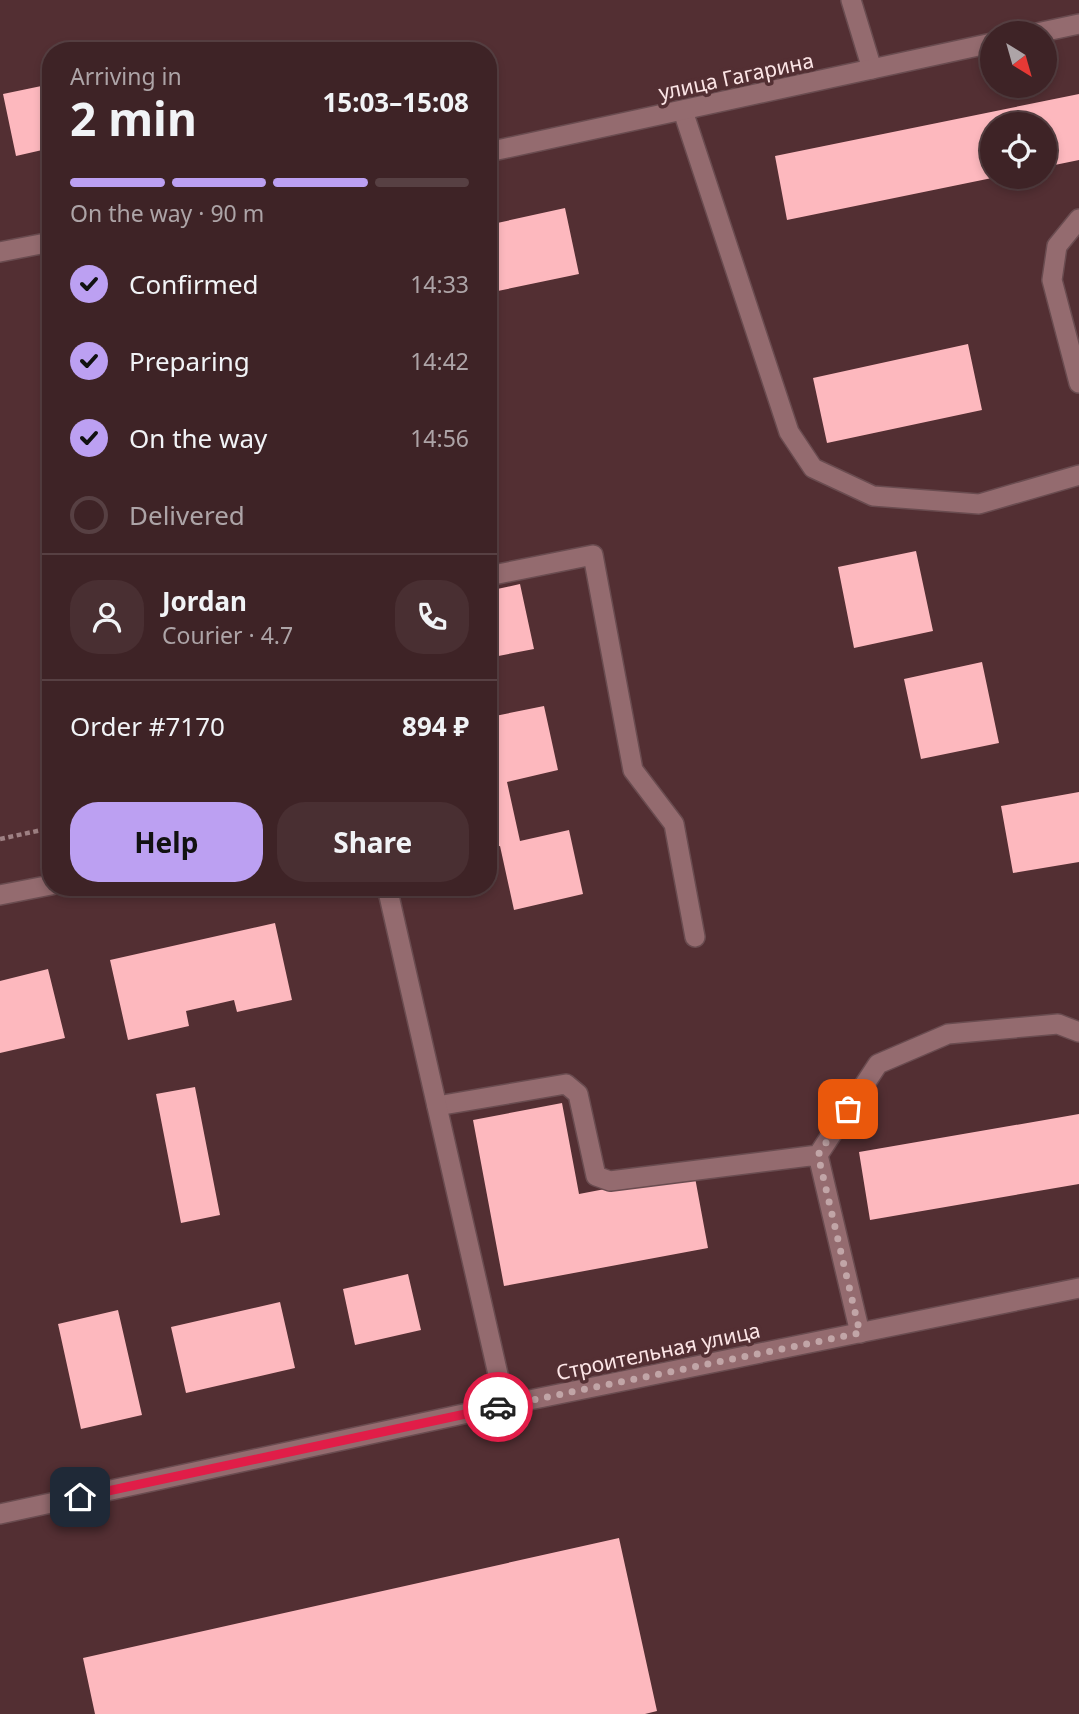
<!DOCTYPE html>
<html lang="en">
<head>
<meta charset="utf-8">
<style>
	body { margin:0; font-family:"Noto Sans",sans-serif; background:#492f32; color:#f1f3f6; height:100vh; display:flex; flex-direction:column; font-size:26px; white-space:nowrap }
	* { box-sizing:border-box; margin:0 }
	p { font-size:23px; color:#ada4a7 }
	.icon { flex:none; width:38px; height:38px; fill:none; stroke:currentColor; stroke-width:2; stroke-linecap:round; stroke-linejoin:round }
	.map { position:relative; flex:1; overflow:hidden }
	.sheet { position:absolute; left:42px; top:42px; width:455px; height:854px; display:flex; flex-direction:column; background:#3e2326; border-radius:28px; box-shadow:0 4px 10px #0003,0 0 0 2px #574043 }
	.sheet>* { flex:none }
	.needle { width:46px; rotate:143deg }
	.fabs { position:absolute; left:980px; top:21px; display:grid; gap:14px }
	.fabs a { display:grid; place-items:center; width:77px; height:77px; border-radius:50%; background:#3e2326; box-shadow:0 4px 10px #0003,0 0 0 2px #574043; font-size:35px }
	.pin { position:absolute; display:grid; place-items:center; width:60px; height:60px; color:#fff; margin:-30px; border-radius:14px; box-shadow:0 4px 10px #0006 }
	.courier { position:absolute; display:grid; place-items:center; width:70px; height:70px; margin:-35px; border:5px solid #e11d48; border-radius:50%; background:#fff; color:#222; box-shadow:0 2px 9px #0007 }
	.headline em { font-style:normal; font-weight:700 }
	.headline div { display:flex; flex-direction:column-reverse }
	.headline { display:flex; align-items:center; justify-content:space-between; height:119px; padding:0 28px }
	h1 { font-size:46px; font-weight:700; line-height:52px }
	.bar { display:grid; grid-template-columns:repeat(4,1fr); gap:10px 7px; align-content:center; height:84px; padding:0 28px }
	.bar i { height:9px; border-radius:5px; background:#574043 }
	.bar .selected { background:#bca0f2 }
	.bar p { grid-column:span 4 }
	.line { display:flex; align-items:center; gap:18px; padding:0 28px; border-top:2px solid #574043 }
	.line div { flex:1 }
	.round { display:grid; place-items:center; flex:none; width:74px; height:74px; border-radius:28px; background:#492f32 }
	ol { padding:0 28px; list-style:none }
	li { display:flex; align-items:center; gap:21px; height:77px }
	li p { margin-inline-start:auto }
	li .icon { padding:7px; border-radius:50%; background:#bca0f2; color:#111; stroke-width:4 }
	li:last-child { color:#ada4a7 }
	li i { width:38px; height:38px; border:4px solid #574043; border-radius:50% }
	.primary-button { display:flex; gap:14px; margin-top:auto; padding:14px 28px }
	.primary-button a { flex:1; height:80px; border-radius:28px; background:#bca0f2; color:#111; font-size:28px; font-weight:700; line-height:80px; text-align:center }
	.primary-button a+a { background:#492f32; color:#f1f3f6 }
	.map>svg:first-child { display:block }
	.building { fill:#fdb8be }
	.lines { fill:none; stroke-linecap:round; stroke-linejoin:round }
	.service-casing { stroke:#6a4c50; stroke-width:22 }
	.minor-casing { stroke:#6a4c50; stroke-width:22 }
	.tertiary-casing { stroke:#6a4c50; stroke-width:22 }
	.path { stroke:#9e8083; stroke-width:4.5; stroke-dasharray:5 3.5; stroke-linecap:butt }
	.service { stroke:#946b6f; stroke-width:19 }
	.minor { stroke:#946b6f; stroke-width:19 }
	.tertiary { stroke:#946b6f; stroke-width:19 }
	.done { stroke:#c1a5a7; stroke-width:7; stroke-dasharray:0 12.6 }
	.route { stroke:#e11d48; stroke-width:9 }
	.labels { text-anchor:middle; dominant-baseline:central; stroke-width:7; stroke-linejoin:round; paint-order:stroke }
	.street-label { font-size:21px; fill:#fce5e6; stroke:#532f33 }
</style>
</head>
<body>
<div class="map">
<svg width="1079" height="1714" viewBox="0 0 1079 1714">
	<rect width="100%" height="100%" fill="#532f33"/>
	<!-- building -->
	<path class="building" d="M 51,84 L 51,148 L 16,156 L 3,94 Z
		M 1079,94 L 1079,160 L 1045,167 L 1045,124 L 992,124 L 992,178 L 787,220 L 775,156 Z
		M 565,208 L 579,274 L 488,293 L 488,225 Z
		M 51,319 L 51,352 L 49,352 L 43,320 Z
		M 968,344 L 982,410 L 827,443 L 813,378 Z
		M 916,551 L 933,631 L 854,648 L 838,567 Z
		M 520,584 L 534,649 L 488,658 L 488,591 Z
		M 982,662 L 999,743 L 921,759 L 904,679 Z
		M 488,688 L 495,716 L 544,706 L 558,770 L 507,782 L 520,841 L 569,830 L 583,894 L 514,910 L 500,846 L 488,848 Z
		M 1079,792 L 1079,862 L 1013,873 L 1001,806 Z
		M 275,923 L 292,1000 L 237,1012 L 234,1000 L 186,1011 L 189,1026 L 128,1040 L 110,960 Z
		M 48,969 L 65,1038 L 0,1053 L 0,981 Z
		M 195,1087 L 220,1215 L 181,1223 L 156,1094 Z
		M 562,1103 L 579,1194 L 694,1172 L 708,1248 L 504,1286 L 473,1120 Z
		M 1079,1114 L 1079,1184 L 870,1220 L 859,1152 Z
		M 408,1274 L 421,1330 L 355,1345 L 343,1289 Z
		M 280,1302 L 295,1368 L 186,1393 L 171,1327 Z
		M 118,1310 L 142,1415 L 81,1429 L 58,1324 Z
		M 619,1538 L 657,1711 L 645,1714 L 95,1714 L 83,1658 Z"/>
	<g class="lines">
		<!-- service casing -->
		<g class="service-casing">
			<path id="service" d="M 851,0 L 872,69
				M 683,111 L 789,432 L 813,468 L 873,496 L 979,504 L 1079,475
				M 488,576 L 593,555 L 633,770 L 674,824 L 695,937
				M 437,1106 L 566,1084 L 578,1094 L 596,1176 L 610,1181 L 818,1155
				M 860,1333 L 818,1155 L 878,1064 L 948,1034 L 1058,1024 L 1079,1032"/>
		</g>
		<!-- minor casing -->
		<g class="minor-casing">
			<path id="minor" d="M 1079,219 L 1057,246 L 1052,280 L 1079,383
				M 387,887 L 505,1405
				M 0,895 L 51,885
				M 0,1514 L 505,1405 L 1079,1288"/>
		</g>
		<!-- tertiary casing -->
		<g class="tertiary-casing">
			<path id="tertiary" d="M 1037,33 L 1079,24
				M 488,152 L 992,43
				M 0,252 L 51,242"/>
		</g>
		<!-- path -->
		<path class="path" d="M 0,839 L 51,828"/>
		<!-- service -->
		<use href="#service" class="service"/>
		<!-- minor -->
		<use href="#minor" class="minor"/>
		<!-- tertiary -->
		<use href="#tertiary" class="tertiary"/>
	</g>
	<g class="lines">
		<!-- done -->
		<path class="done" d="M 498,1407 L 860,1333 L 818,1155 L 848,1109"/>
		<!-- route -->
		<path class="route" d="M 80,1497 L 498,1407"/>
	</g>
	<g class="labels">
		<!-- street labels -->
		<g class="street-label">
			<text transform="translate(736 76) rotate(-12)">улица Гагарина</text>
			<text transform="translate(658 1351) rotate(-12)">Строительная улица</text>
		</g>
	</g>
</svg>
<div class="fabs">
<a><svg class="needle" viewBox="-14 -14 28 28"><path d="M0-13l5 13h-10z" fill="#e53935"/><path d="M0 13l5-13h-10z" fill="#ada4a7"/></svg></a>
<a><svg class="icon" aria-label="locate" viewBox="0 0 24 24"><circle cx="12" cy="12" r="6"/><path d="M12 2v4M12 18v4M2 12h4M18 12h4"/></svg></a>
</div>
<div class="pin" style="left:848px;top:1109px;background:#ea580c"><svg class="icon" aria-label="bag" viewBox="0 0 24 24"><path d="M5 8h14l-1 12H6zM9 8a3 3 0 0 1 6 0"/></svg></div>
<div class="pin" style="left:80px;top:1497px;background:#1f2937"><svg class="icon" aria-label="home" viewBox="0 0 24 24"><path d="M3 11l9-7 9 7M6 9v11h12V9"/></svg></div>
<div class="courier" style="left:498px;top:1407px"><svg class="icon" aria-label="car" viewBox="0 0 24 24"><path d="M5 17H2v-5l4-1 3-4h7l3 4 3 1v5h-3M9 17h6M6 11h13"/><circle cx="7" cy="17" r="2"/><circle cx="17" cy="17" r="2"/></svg></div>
<section class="sheet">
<div class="headline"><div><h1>2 min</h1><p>Arriving in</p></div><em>15:03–15:08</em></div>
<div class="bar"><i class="selected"></i><i class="selected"></i><i class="selected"></i><i></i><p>On the way · 90 m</p></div>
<ol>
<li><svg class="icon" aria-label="check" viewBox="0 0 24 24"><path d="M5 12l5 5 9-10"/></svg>Confirmed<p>14:33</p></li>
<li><svg class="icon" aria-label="check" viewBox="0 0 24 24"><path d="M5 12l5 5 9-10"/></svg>Preparing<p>14:42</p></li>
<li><svg class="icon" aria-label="check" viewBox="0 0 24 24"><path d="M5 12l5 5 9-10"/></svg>On the way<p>14:56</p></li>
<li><i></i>Delivered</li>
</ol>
<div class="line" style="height:126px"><a class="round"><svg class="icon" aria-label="person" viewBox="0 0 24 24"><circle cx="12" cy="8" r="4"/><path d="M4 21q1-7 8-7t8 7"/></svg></a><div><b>Jordan</b><p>Courier · 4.7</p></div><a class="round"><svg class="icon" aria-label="phone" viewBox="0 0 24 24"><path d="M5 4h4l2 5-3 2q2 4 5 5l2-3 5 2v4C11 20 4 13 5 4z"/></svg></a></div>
<div class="line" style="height:91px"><div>Order #7170</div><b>894 ₽</b></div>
<div class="primary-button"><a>Help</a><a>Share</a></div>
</section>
</div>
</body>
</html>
